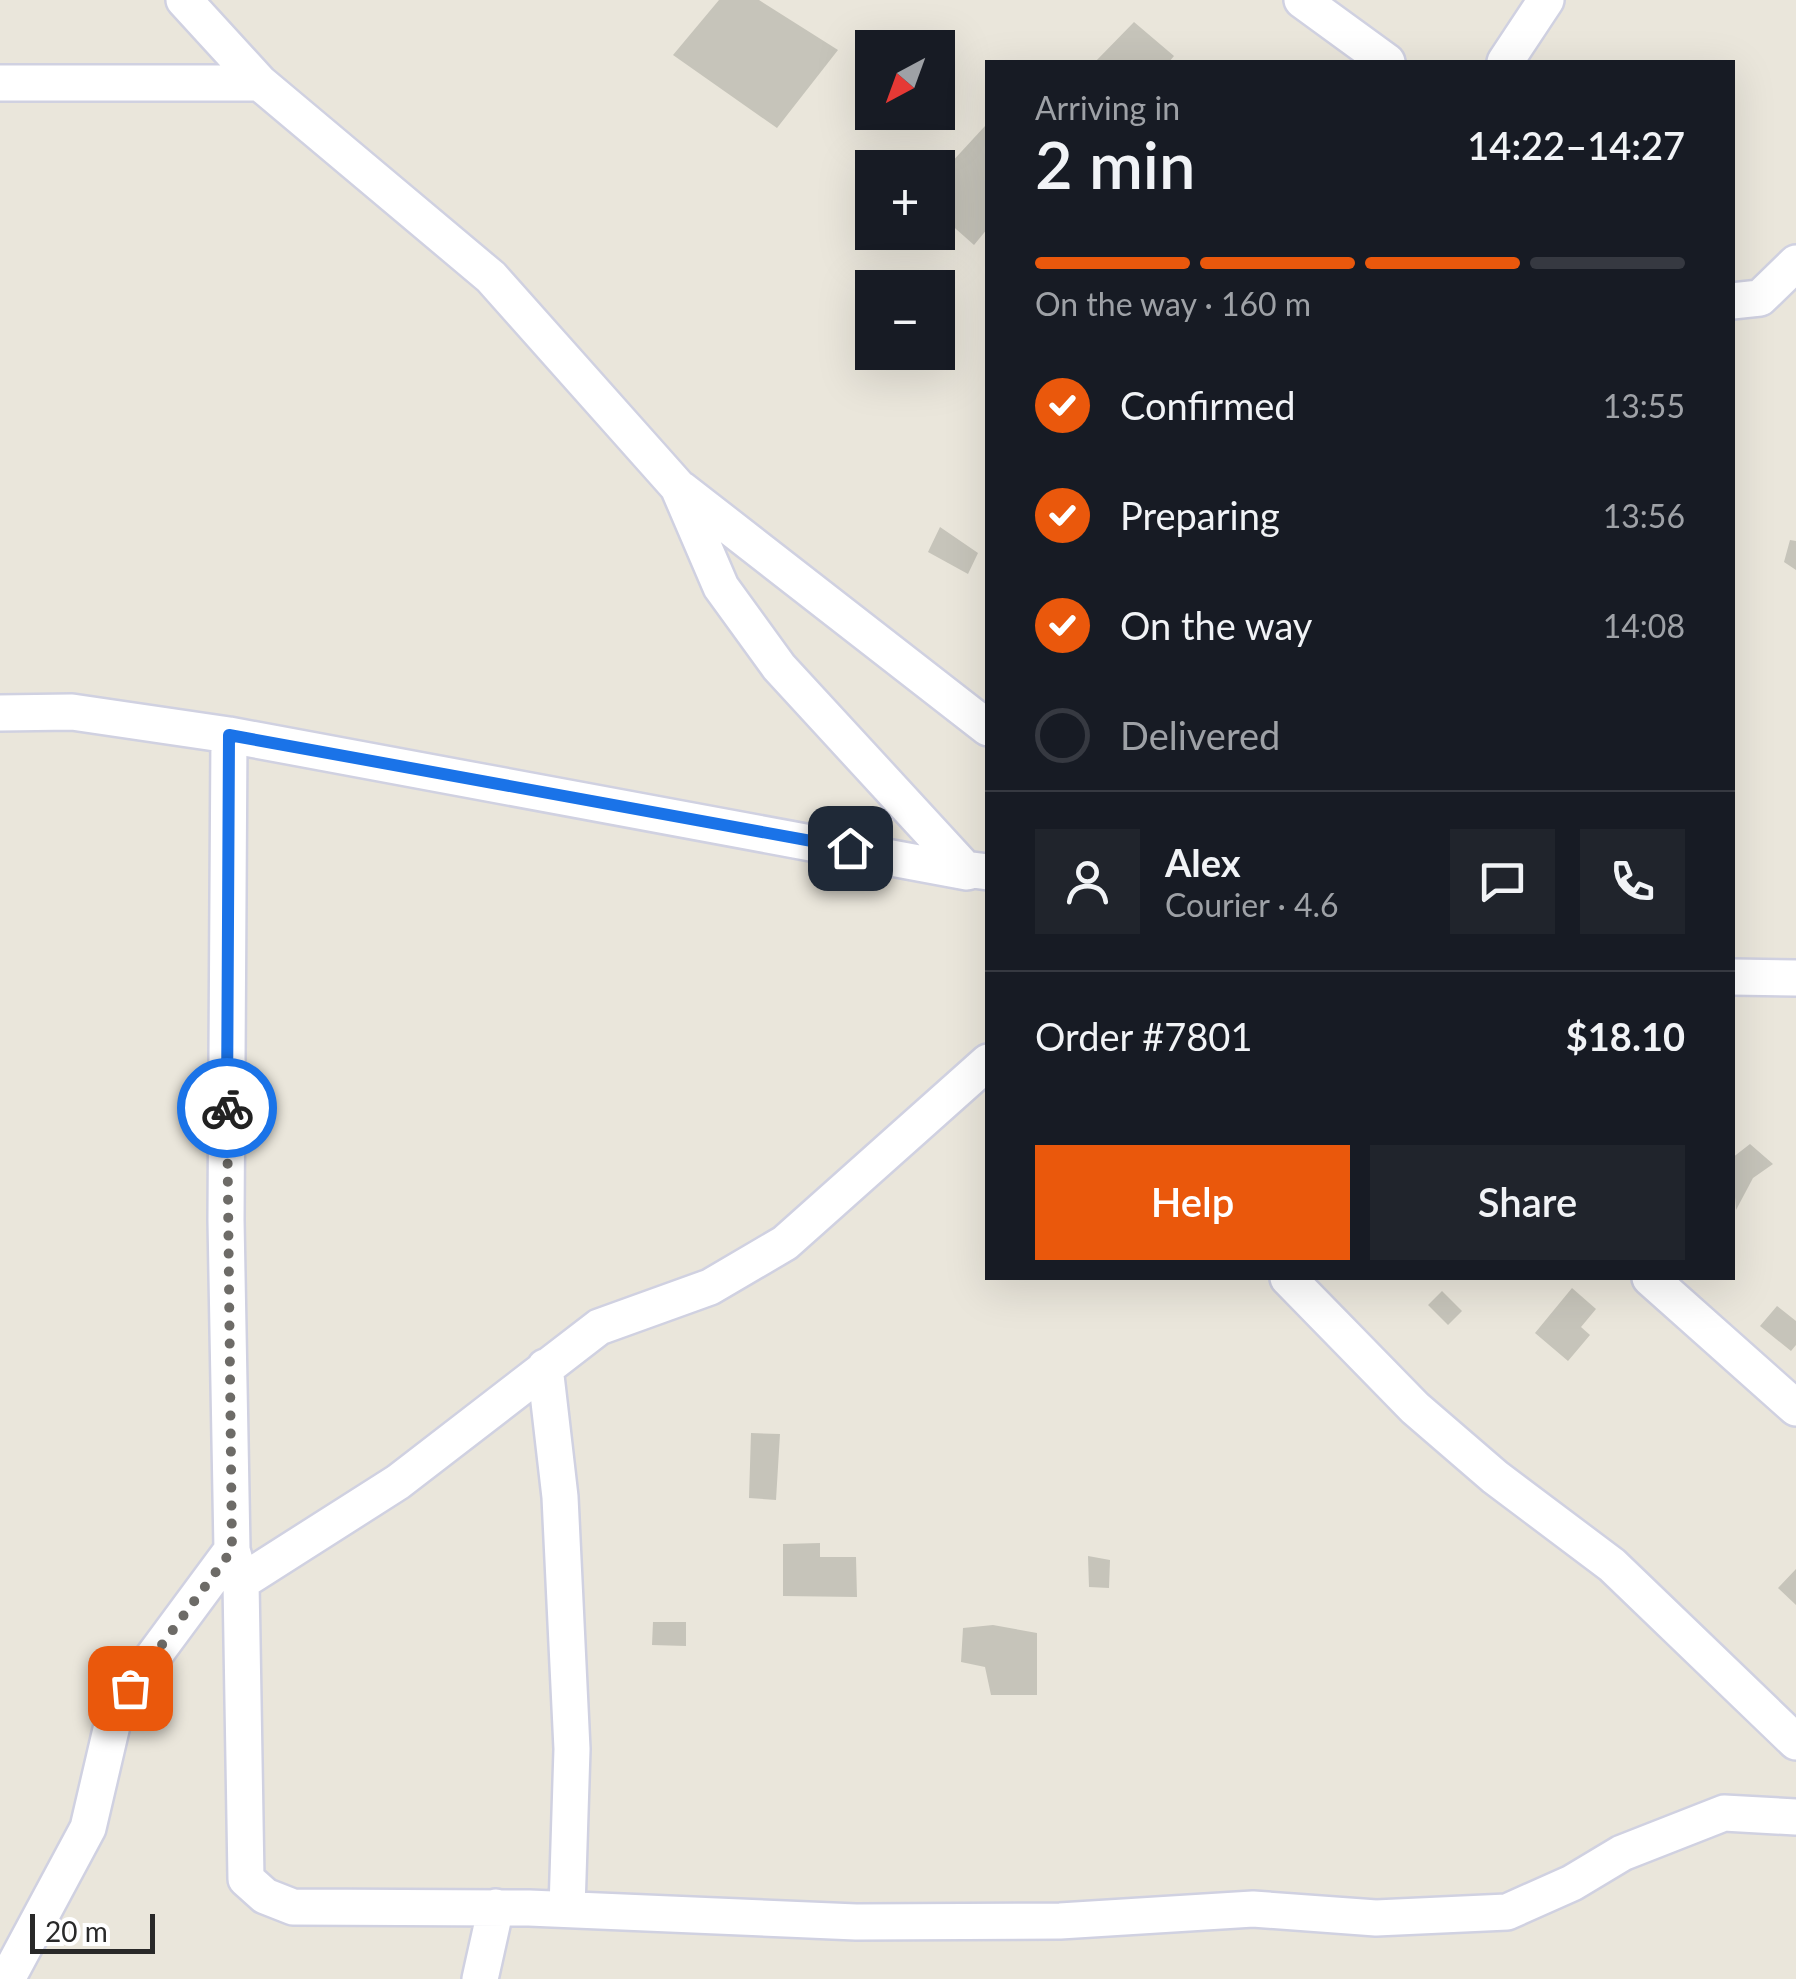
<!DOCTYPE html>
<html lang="en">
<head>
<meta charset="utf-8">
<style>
	body { margin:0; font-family:Lato,sans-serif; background:#20242c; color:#f1f3f6; height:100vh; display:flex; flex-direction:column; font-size:38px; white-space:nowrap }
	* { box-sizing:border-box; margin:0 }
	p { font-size:32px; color:#9ea1a6 }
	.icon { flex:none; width:55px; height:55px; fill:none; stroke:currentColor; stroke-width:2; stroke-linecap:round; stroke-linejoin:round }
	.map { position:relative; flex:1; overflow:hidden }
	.drawer { position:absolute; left:985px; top:60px; width:750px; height:1220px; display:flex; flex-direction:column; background:#171b24; border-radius:0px; box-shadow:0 10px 40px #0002 }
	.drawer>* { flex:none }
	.needle { width:65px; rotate:221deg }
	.buttons { position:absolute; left:855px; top:30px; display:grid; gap:20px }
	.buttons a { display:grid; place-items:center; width:100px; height:100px; border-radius:0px; background:#171b24; box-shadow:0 10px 40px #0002; font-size:50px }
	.scale { position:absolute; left:30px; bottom:25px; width:125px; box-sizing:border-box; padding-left:10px; border:5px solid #292929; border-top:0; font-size:28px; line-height:35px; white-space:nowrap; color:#292929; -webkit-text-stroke:8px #fff; paint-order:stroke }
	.pin { position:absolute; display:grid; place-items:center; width:85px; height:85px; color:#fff; margin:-42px; border-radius:20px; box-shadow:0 5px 15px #0006 }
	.courier { position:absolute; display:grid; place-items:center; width:100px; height:100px; margin:-50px; border:8px solid #1a73e8; border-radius:50%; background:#fff; color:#222; box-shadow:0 2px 12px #0007 }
	.overview em { font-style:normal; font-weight:600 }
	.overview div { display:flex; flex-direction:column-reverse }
	.overview { display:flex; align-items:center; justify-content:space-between; height:170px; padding:0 50px }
	h1 { font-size:65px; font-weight:600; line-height:75px }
	.bar { display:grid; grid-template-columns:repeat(4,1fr); gap:15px 10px; align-content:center; height:120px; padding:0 50px }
	.bar i { height:12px; border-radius:8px; background:#363941 }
	.bar .selected { background:#ea580c }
	.bar p { grid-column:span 4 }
	.line { display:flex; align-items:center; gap:25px; padding:0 50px; border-top:2px solid #363941 }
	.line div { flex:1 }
	.round { display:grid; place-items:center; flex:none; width:105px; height:105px; border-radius:0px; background:#20242c }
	ol { padding:0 50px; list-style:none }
	li { display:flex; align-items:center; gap:30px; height:110px }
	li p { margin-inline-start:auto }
	li .icon { padding:10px; border-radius:50%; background:#ea580c; color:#fff; stroke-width:4 }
	li:last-child { color:#9ea1a6 }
	li i { width:55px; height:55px; border:5px solid #363941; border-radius:50% }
	.primary-button { display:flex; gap:20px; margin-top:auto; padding:20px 50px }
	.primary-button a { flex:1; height:115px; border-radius:0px; background:#ea580c; color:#fff; font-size:40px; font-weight:600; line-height:115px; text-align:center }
	.primary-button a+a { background:#20242c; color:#f1f3f6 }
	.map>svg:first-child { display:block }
	.building { fill:#c6c4ba }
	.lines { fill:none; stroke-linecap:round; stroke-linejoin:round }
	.street-casing { stroke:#d0d1e1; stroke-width:40 }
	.street { stroke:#fff; stroke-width:35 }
	.done { stroke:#6d6b67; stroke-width:10; stroke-dasharray:0 18 }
	.route { stroke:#1a73e8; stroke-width:12 }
</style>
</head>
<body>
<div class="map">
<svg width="1796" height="1979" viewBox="0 0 1796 1979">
	<rect width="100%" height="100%" fill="#eae6db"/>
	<!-- building -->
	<path class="building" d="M 719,0 L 759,0 L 838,50 L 777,128 L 673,55 Z
		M 1134,22 L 1174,56 L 1169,62 L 1095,62 Z
		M 985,126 L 988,228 L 974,245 L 938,213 L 938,177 Z
		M 940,527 L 978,553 L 968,574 L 928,552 Z
		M 1790,540 L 1796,541 L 1796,570 L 1784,562 Z
		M 1750,1144 L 1773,1164 L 1753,1178 L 1736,1210 L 1732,1158 Z
		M 1572,1288 L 1596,1309 L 1581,1327 L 1590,1335 L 1568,1361 L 1535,1333 Z
		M 1442,1291 L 1462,1311 L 1448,1325 L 1428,1305 Z
		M 1777,1306 L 1796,1321 L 1796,1345 L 1791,1351 L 1760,1326 Z
		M 751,1433 L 780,1434 L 776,1500 L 749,1498 Z
		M 820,1543 L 820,1557 L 856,1557 L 857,1597 L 783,1596 L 783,1544 Z
		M 1088,1556 L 1110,1560 L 1109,1588 L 1089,1587 Z
		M 1796,1569 L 1796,1605 L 1778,1588 Z
		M 653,1622 L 686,1622 L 686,1646 L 652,1645 Z
		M 993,1625 L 1037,1633 L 1037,1695 L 991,1695 L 985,1667 L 961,1662 L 963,1628 Z"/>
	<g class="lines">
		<!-- street casing -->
		<g class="street-casing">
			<path id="street" d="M 184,0 L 260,83 L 491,277 L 678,487 L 721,587 L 779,667 L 965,869 L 988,872
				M 1302,0 L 1387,62
				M 1505,62 L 1546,0
				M 0,83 L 260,83
				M 1732,301 L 1760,298 L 1796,263
				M 681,489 L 988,728
				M 0,713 L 72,712 L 229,735 L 967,872
				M 229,735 L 226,1220 L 232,1550 L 241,1582 L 246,1879 L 265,1896 L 293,1907 L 529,1908 L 856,1922 L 1060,1921 L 1253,1909 L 1376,1918 L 1507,1912 L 1572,1883 L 1622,1853 L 1724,1813 L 1796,1817
				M 1732,977 L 1796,978
				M 1288,1278 L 1415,1408 L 1495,1477 L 1612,1565 L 1796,1742
				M 1650,1278 L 1796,1408
				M 545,1367 L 560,1497 L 572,1749 L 567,1909
				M 241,1582 L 398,1482 L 599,1327 L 710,1287 L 785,1243 L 988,1062
				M 7,1979 L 88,1828 L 113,1721 L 130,1688 L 232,1550
				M 480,1979 L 496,1907"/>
		</g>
		<!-- street -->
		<use href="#street" class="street"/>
	</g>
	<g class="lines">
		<!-- done -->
		<path class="done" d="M 130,1688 L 232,1550 L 227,1108"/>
		<!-- route -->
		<path class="route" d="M 227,1108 L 229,735 L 850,848"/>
	</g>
</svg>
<div class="buttons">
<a><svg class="needle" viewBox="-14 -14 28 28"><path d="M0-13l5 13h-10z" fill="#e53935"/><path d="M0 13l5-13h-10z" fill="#9ea1a6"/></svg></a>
<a>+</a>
<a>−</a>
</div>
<div class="scale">20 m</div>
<div class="pin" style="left:130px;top:1688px;background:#ea580c"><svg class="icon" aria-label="bag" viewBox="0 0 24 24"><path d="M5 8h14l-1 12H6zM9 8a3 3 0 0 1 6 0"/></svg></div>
<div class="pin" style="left:850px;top:848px;background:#1f2937"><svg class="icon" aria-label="home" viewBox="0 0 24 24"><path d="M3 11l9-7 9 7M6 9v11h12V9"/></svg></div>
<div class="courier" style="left:227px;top:1108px"><svg class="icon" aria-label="bike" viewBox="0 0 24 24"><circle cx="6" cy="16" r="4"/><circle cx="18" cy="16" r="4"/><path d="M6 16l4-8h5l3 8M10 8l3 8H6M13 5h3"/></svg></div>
<section class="drawer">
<div class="overview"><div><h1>2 min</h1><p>Arriving in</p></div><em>14:22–14:27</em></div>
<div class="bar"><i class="selected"></i><i class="selected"></i><i class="selected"></i><i></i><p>On the way · 160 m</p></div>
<ol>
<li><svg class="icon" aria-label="check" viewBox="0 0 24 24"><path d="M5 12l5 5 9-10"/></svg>Confirmed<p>13:55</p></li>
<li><svg class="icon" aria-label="check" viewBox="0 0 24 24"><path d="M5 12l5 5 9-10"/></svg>Preparing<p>13:56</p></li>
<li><svg class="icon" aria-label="check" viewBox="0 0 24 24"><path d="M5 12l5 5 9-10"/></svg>On the way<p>14:08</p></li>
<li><i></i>Delivered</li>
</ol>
<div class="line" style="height:180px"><a class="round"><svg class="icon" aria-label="person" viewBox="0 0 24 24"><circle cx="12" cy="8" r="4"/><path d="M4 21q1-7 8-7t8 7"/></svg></a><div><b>Alex</b><p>Courier · 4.6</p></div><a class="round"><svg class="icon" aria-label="chat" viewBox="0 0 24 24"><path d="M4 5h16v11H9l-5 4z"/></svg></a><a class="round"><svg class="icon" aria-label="phone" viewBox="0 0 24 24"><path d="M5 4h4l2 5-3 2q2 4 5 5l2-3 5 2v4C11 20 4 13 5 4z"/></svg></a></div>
<div class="line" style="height:130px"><div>Order #7801</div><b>$18.10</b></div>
<div class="primary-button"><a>Help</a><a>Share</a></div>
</section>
</div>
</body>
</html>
